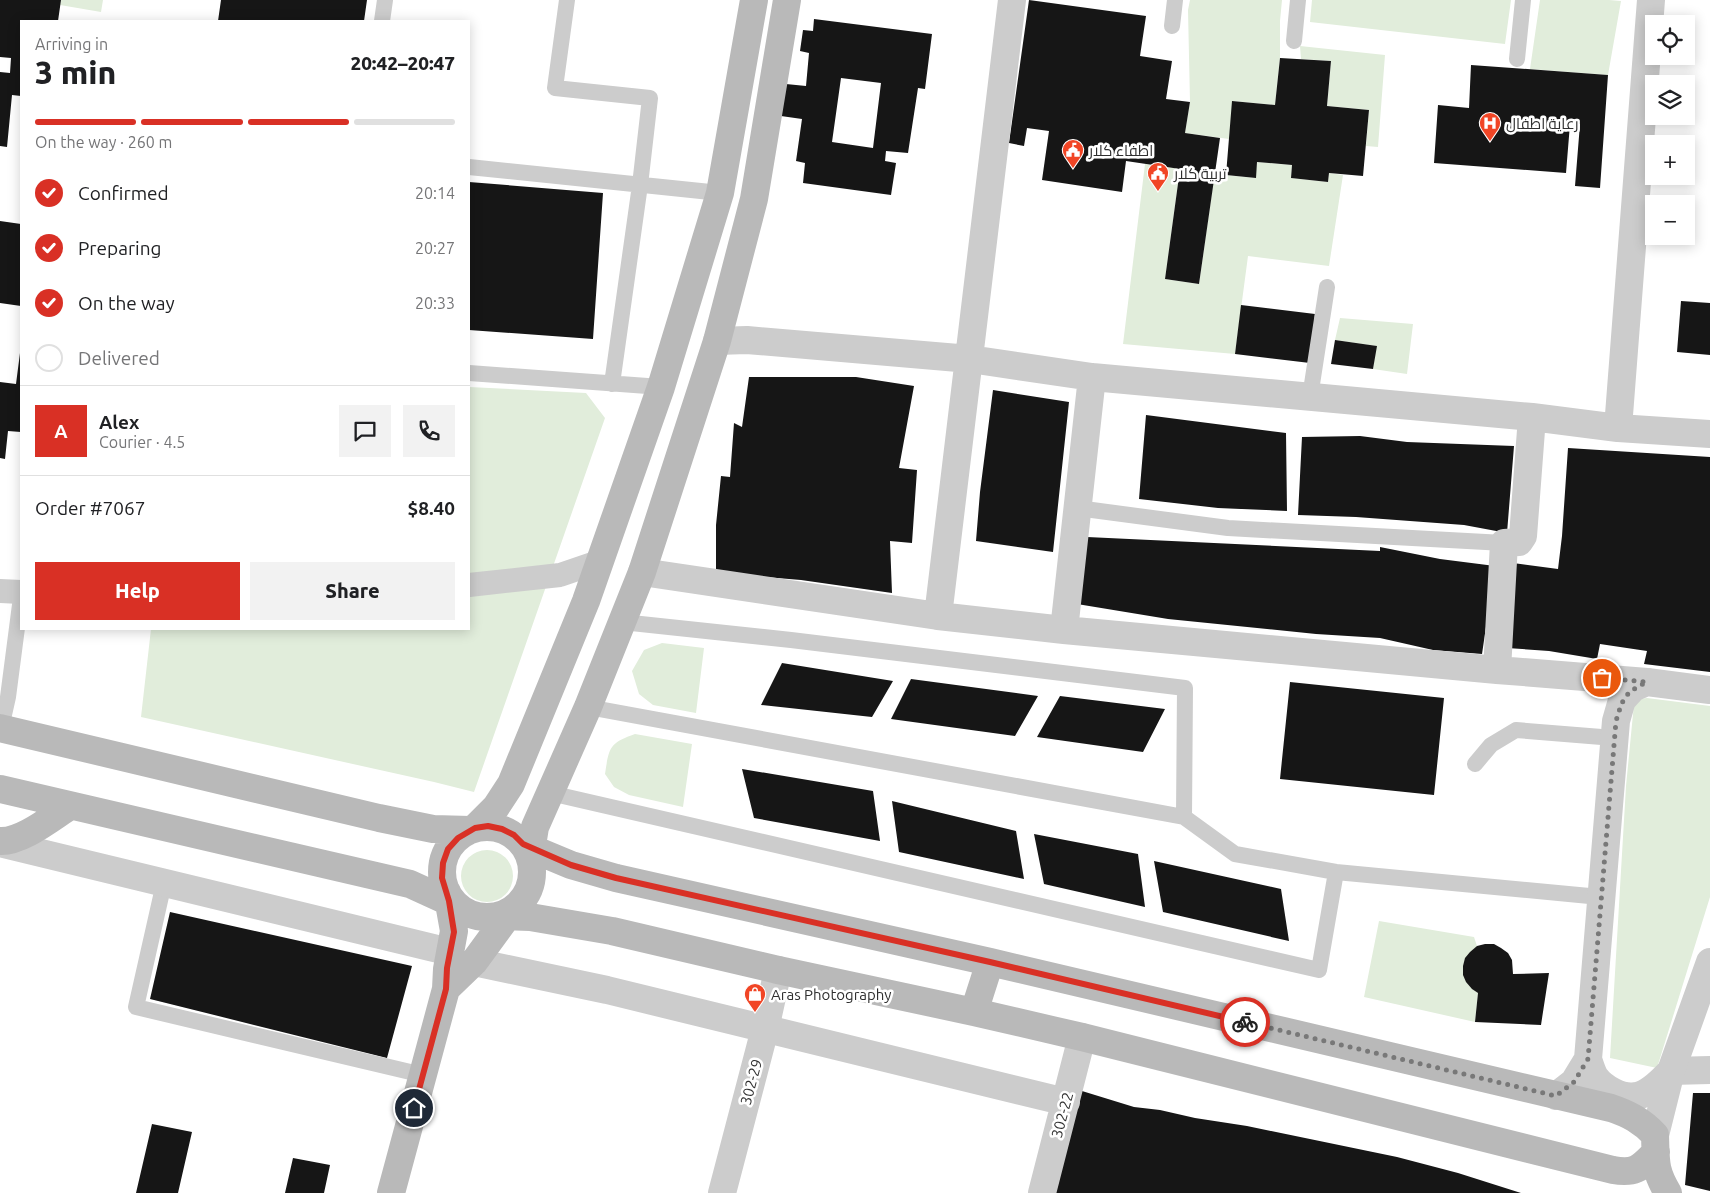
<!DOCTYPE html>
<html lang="en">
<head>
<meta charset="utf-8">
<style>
	body { margin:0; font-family:Ubuntu,Cairo,sans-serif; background:#f2f2f2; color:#202124; height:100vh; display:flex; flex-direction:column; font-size:19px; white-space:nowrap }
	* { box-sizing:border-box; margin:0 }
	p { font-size:16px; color:#757577 }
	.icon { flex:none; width:28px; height:28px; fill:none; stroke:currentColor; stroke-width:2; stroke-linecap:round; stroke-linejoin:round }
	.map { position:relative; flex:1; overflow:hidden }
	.panel { position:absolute; left:20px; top:20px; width:450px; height:610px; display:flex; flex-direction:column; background:#fff; border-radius:0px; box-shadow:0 2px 12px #0003 }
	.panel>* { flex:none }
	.controls { position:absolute; left:1645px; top:15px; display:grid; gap:10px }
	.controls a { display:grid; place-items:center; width:50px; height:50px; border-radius:0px; background:#fff; box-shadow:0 2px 12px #0003; font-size:25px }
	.pin { position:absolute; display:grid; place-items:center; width:42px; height:42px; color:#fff; margin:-21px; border:2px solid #fff; border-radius:50%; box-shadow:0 1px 5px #0007 }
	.courier { position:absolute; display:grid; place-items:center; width:50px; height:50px; margin:-25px; border:4px solid #d93025; border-radius:50%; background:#fff; color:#222; box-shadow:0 1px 6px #0007 }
	.summary em { font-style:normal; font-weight:800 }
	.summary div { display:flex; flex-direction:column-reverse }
	.summary { display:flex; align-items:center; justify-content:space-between; height:85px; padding:0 15px }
	h1 { font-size:32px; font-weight:800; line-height:38px }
	.bar { display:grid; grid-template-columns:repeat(4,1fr); gap:8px 5px; align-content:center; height:60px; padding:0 15px }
	.bar i { height:6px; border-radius:4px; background:#e0e0e0 }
	.bar .on { background:#d93025 }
	.bar p { grid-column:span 4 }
	.line { display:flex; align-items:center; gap:12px; padding:0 15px; border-top:1px solid #e0e0e0 }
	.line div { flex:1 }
	.round { display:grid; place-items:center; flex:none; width:52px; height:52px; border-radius:0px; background:#f2f2f2 }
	ol { padding:0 15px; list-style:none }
	li { display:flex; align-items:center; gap:15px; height:55px }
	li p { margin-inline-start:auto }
	li .icon { padding:5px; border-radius:50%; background:#d93025; color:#fff; stroke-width:4 }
	li:last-child { color:#757577 }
	li i { width:28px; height:28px; border:2px solid #e0e0e0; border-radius:50% }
	.button { display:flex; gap:10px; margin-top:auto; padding:10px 15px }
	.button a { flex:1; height:58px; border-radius:0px; background:#d93025; color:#fff; font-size:20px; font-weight:800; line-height:58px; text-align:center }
	.button a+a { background:#f2f2f2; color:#202124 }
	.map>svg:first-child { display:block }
	.green { fill:#e1eddb }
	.building { fill:#161616; fill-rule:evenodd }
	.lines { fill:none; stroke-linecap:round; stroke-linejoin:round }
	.service { stroke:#ccc; stroke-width:16 }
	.pedestrian { stroke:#ccc; stroke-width:24 }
	.minor { stroke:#ccc; stroke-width:28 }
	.tertiary { stroke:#ccc; stroke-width:28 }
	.secondary { stroke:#b9b9b9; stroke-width:28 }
	.done { stroke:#787878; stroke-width:5; stroke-dasharray:0 9 }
	.route { stroke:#d93025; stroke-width:6 }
	.labels { text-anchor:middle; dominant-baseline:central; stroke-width:5; stroke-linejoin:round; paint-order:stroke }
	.poi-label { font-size:15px; fill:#2f2f2f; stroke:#fff; text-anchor:start }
	.street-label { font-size:15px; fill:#2f2f2f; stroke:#fff }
</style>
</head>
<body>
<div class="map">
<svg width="1710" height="1193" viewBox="0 0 1710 1193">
	<rect width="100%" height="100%" fill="#fff"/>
	<!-- green -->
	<path class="green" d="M 61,0 L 103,0 L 101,12 L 60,5 Z
		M 1190,0 L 1282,0 L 1280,21 L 1280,58 L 1275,105 L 1233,101 L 1229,139 L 1185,133 L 1190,102 L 1188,10 Z
		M 1312,0 L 1511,0 L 1505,44 L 1310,22 Z
		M 1540,0 L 1609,0 L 1621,1 L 1608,75 L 1530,69 Z
		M 1300,46 L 1385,55 L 1378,147 L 1366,146 L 1369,110 L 1327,106 L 1331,61 L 1301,59 Z
		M 1257,162 L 1292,165 L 1291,178 L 1328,182 L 1329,173 L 1343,175 L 1329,266 L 1248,256 L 1235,354 L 1123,344 L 1145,164 L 1180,169 L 1165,279 L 1199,284 L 1215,171 L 1226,173 L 1226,175 L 1255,178 Z
		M 1340,318 L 1413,324 L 1407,374 L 1373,369 L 1376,346 L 1335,340 Z
		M 469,387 L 586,393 L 605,418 L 474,792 L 434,782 L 141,717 L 151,629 L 469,629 Z
		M 662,643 L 704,648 L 696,713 L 653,705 L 639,694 L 632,671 L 644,650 Z
		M 1647,698 L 1710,706 L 1710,897 L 1657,1068 L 1610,1058 L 1626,786 L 1634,704 L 1639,699 Z
		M 635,734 L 692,744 L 683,807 L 629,795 L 614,787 L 605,774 C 609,748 609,743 635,734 Z
		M461 876a26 26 0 1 1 52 0a26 26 0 1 1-52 0Z
		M 1379,921 L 1474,937 L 1477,946 C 1460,960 1458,980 1478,993 L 1475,1022 L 1364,997 Z"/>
	<!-- building -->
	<path class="building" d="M 0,0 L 61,0 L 58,21 L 21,21 L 21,96 L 12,95 L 7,147 L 0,146 L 0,72 L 10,73 L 11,58 L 0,57 Z
		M 221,0 L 367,0 L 364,21 L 218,21 Z
		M 1029,0 L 1146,16 L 1140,56 L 1172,61 L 1166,99 L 1190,102 L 1185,133 L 1220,138 L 1199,284 L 1165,279 L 1180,169 L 1126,161 L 1122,192 L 1042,180 L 1049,131 L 1027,128 L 1024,146 L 1009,143 Z
		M 814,19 L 932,34 L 925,89 L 918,88 L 908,153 L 886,151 L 885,161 L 896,163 L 891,195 L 803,183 L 805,163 L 796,161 L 802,119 L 781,116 L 786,84 L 806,86 L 809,53 L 800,51 L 803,30 L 813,31 ZM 841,78 L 881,83 L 873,148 L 832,142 Z
		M 1280,58 L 1331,61 L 1327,106 L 1369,110 L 1363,176 L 1329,173 L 1328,182 L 1291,178 L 1292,165 L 1257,162 L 1256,178 L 1226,175 L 1232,101 L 1275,105 Z
		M 1471,65 L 1608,75 L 1600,188 L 1575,186 L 1580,124 L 1570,124 L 1566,173 L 1434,163 L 1438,105 L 1469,108 Z
		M 469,182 L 603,193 L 593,339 L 469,330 Z
		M 0,221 L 21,224 L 21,306 L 0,303 Z
		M 1681,301 L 1710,303 L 1710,355 L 1677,352 Z
		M 1241,305 L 1315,314 L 1310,363 L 1235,354 Z
		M 1335,340 L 1377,346 L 1373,369 L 1331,364 Z
		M 20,353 L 21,432 L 8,431 L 5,459 L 0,458 L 0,382 L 16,384 Z
		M 749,377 L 856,377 L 914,386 L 899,468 L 917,470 L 912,543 L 890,541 L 892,593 L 801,580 L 716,573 L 716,525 L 721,476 L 730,477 L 734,423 L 742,427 Z
		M 993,390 L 1069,402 L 1053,552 L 976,541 L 980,492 Z
		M 1146,415 L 1286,433 L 1287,511 L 1218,508 L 1139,499 Z
		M 1360,436 L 1407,442 L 1514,446 L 1507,533 L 1464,525 L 1356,517 L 1298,515 L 1302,437 Z
		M 1568,448 L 1710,457 L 1710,672 L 1644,664 L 1647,651 L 1600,644 L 1597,659 L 1549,651 L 1507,648 L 1513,563 L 1558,569 L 1562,536 Z
		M 1087,537 L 1380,551 L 1380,547 L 1440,559 L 1495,566 L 1482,654 L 1433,650 L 1380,638 L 1316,634 L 1168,619 L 1077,604 Z
		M 782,663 L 893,681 L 872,717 L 761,705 Z
		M 911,679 L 1038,696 L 1015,736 L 891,719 Z
		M 1290,682 L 1444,698 L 1434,795 L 1280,779 Z
		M 1060,696 L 1165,709 L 1143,752 L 1037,737 Z
		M 742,769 L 873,791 L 880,841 L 754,818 Z
		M 892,801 L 1016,831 L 1024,879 L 899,852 Z
		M 1034,834 L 1138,854 L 1145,907 L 1044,884 Z
		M 1154,861 L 1281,889 L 1289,941 L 1163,912 Z
		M 170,912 L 412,966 L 387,1058 L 150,999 Z
		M 1485,944 L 1494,944 L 1501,948 L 1508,953 L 1512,960 L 1513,974 L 1549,973 L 1541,1025 L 1475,1022 L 1478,993 L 1472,989 L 1466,982 L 1463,975 L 1463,966 L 1465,958 L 1470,952 L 1477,946 Z
		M 1082,1091 L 1134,1107 L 1160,1110 L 1195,1118 L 1247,1126 L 1397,1157 L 1458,1173 L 1521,1193 L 1055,1193 Z
		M 1693,1093 L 1710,1093 L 1710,1191 L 1685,1185 Z
		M 152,1124 L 192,1132 L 178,1193 L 136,1193 Z
		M 293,1158 L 330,1165 L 324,1193 L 285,1193 Z"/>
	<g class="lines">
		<!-- service -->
		<path class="service" d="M 567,0 L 555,88 L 650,98 L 640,185 L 612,384
			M 382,21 L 385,0
			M 1172,26 L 1175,0
			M 1294,41 L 1298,0
			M 1517,59 L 1523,0
			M 469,167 L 720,193
			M 469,373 L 661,387
			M 1310,397 L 1327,287
			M 1077,508 L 1228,528 L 1504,543
			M 622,622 L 791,640 L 1185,688 L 1184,817
			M 588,707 L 1184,817 L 1235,854 L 1336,872 L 1600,897
			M 1,728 L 8,697 L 21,597
			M 1475,764 L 1491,745 L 1516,730 L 1614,738
			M 550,793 L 1319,970 L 1336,872
			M 164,883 L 136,1007 L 423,1075"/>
		<!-- pedestrian -->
		<path class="pedestrian" d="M 469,585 L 560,575 L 601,561
			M 0,591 L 21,592"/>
		<!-- minor -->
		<path class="minor" d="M 717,341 L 747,340 L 970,359 L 1092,377 L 1532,417 L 1618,428 L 1710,434
			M 1618,428 L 1651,0
			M 642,572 L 938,616 L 1064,630 L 1497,670 L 1647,682
			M 938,616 L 1012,0
			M 1064,630 L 1092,377
			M 1497,670 L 1504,543 L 1519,542 L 1523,536 L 1532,417
			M 0,843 L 450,952
			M 474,962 L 607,990 L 1066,1102
			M 1671,1071 L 1710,1070
			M 722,1193 L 765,1029 L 778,970
			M 1042,1193 L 1082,1037"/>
		<!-- tertiary -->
		<path class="tertiary" d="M 1588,1059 C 1590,1065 1592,1072 1595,1077 C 1603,1088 1622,1099 1636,1096 C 1650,1094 1662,1080 1671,1071
			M 1556,1096 L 1574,1082 L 1588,1059 L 1616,721 L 1622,700 L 1633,688 L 1647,682 L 1710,690
			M 1655,1135 L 1671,1071 L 1710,962"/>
		<!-- secondary -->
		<path class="secondary" d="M 0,728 L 379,818 L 433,829 L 470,830
			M 0,789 L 410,884 L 456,905
			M442 872a45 45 0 1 1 90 0a45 45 0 1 1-90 0Z
			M 475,828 L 496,807 L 511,784 L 586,601 L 661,387 L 720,193 L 754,0
			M 0,841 C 22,842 51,818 70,806
			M 523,845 L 571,865 L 616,878 L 990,962 L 1611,1108 C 1629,1114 1642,1121 1655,1135 C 1656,1161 1654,1170 1668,1193
			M 530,858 L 535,827 L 588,707 L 642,572 L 717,341 L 754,199 L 787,0
			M 498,916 L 530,917 L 612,931 L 778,970 L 974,1012 L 1082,1037 L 1613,1170 C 1636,1174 1640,1168 1656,1152
			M 446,989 L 474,962 L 512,910
			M 974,1012 L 990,962
			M 391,1193 L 446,989 L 447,969 L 454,931 L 447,892"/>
	</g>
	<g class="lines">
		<!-- done -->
		<path class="done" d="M 1245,1022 L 1556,1096 L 1574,1082 L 1588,1059 L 1616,721 C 1623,698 1624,693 1647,682 L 1602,678"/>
		<!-- route -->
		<path class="route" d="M 414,1108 L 446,989 L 447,968 L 454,932 L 449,901 L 442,878 L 443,863 L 448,849 L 458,838 L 475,828 L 488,826 L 502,829 L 514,835 L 523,844 L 571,865 L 616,878 L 990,962 L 1245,1022"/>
	</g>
	<!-- icons -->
	<defs>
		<g id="hospital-pin" transform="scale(1.125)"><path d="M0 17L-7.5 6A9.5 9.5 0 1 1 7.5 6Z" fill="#f14525" stroke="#fff"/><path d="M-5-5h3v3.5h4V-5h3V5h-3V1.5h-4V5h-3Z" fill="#fff"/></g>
		<g id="civic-pin" transform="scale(1.125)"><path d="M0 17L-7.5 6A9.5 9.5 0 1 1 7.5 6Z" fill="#f14525" stroke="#fff"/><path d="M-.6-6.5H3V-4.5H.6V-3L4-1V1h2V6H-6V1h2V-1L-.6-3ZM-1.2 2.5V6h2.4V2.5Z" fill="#fff"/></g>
		<g id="shop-pin" transform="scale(1.125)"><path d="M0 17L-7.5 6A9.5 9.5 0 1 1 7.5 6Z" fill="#f14525" stroke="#fff"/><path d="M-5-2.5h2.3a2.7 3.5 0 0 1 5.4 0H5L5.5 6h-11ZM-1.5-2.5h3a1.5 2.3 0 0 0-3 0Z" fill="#fff"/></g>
	</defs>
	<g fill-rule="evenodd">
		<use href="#hospital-pin" x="1490" y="123"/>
		<use href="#civic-pin" x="1073" y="150"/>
		<use href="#civic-pin" x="1158" y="173"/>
		<use href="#shop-pin" x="755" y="994"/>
	</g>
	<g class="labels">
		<!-- poi labels -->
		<g class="poi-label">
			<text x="1506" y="123">رعاية اطفال</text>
			<text x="1089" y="150">اطفاء كلار</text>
			<text x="1174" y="173">تربية كلار</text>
			<text x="771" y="994">Aras Photography</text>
		</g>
		<!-- street labels -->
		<g class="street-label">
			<text transform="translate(751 1082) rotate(-75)">302-29</text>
			<text transform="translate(1062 1115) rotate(-75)">302-22</text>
		</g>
	</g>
</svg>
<div class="controls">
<a><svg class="icon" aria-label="locate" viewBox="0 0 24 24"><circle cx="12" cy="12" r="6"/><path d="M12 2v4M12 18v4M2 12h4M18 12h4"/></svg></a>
<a><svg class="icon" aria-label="layers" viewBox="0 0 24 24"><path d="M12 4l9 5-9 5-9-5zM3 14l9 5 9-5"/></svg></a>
<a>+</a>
<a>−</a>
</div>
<div class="pin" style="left:1602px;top:678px;background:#ea580c"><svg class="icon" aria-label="bag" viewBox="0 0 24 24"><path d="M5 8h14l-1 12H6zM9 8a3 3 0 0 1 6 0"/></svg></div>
<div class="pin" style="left:414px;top:1108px;background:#1f2937"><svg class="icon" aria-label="home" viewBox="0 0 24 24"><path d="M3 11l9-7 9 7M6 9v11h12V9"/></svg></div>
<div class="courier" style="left:1245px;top:1022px"><svg class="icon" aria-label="bike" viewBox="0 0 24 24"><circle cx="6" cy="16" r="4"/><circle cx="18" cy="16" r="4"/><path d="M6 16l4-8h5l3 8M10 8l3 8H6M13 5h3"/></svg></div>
<section class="panel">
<div class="summary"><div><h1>3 min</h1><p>Arriving in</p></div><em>20:42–20:47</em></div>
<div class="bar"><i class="on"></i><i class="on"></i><i class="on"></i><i></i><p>On the way · 260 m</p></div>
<ol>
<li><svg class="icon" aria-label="check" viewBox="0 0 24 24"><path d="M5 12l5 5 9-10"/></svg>Confirmed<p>20:14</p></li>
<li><svg class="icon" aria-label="check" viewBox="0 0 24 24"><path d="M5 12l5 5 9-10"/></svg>Preparing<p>20:27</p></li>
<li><svg class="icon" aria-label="check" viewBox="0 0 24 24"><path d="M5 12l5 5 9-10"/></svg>On the way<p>20:33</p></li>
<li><i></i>Delivered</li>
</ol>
<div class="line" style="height:90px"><b class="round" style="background:#d93025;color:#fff">A</b><div><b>Alex</b><p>Courier · 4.5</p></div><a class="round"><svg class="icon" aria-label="chat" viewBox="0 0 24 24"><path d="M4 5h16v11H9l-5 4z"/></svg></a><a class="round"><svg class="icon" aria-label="phone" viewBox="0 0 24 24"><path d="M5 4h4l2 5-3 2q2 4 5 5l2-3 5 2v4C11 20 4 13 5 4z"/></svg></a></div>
<div class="line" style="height:65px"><div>Order #7067</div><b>$8.40</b></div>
<div class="button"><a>Help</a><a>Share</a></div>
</section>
</div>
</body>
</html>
